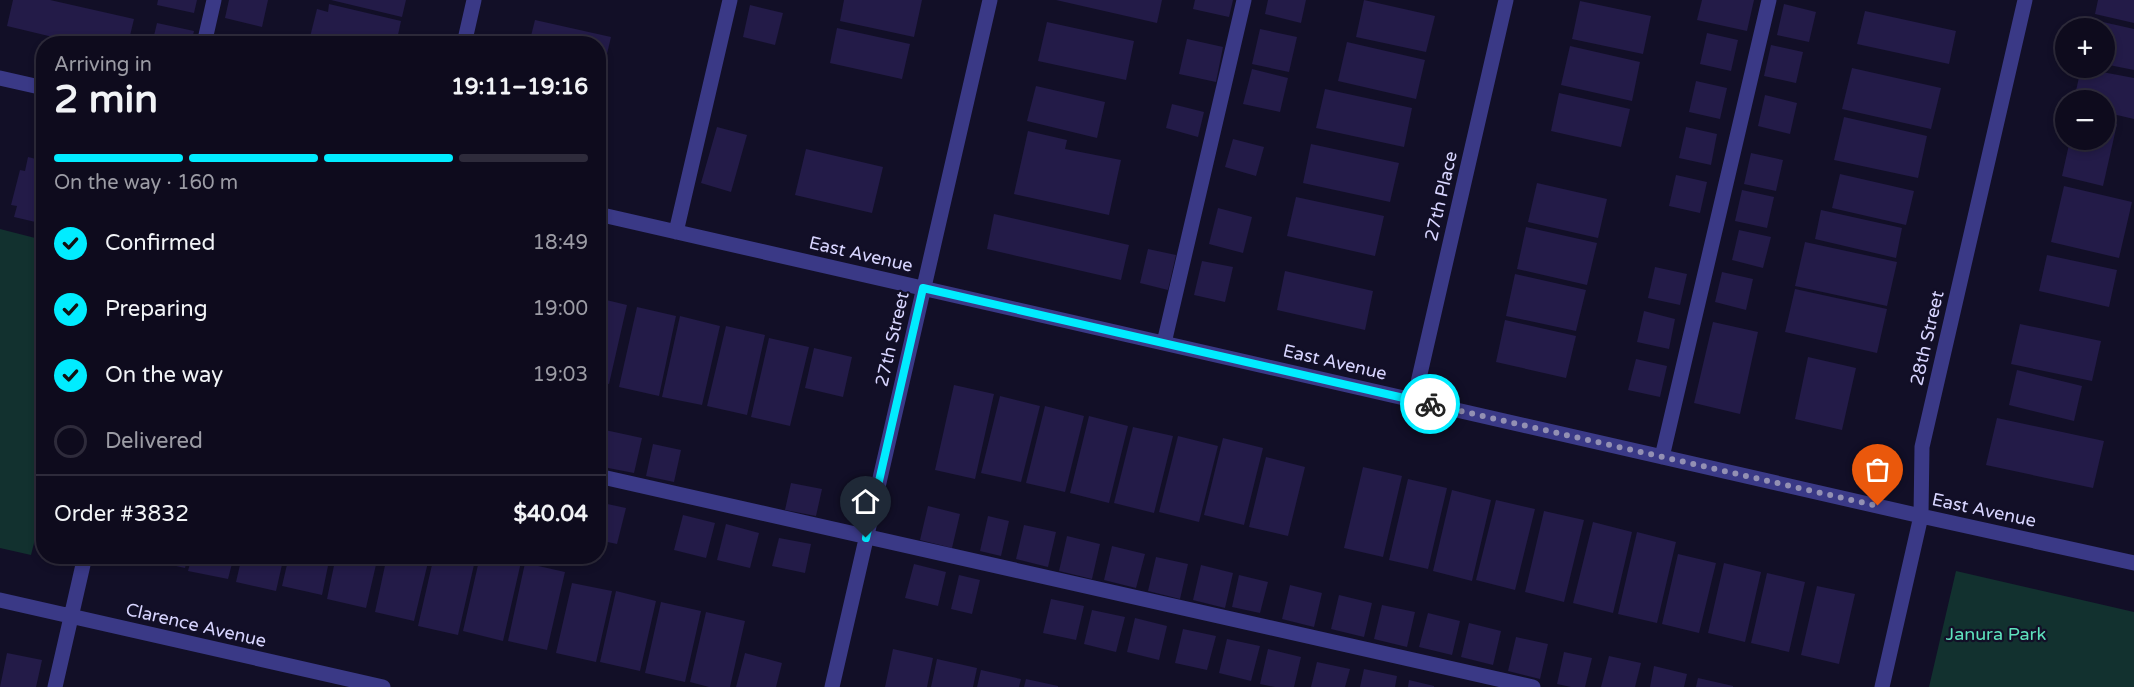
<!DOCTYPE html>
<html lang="en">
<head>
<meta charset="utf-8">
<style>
	body { margin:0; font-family:"Varela Round",sans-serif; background:#171426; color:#f1f3f6; height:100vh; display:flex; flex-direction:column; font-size:22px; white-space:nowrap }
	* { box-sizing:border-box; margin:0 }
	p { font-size:20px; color:#9b9ba4 }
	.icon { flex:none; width:33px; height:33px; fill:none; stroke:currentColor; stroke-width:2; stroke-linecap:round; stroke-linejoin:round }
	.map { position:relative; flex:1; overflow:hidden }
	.sheet { position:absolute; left:36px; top:36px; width:570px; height:528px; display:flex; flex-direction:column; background:#0e0b1d; border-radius:24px; box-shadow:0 3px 9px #0003,0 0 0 2px #2e2b3b }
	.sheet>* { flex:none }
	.fabs { position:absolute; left:2055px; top:18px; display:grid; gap:12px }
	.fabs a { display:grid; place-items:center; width:60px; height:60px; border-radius:50%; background:#0e0b1d; box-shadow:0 3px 9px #0003,0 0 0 2px #2e2b3b; font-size:30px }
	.pin { position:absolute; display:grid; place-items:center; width:51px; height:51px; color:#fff; margin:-62px -26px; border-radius:50% 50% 50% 0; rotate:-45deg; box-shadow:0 0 6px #0007 }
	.pin .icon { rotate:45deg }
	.courier { position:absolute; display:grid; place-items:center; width:60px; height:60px; margin:-30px; border:4px solid #01ecff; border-radius:50%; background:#fff; color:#222; box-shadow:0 2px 8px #0007 }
	.overview em { font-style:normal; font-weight:800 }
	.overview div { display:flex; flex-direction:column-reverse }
	.overview { display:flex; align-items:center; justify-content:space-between; height:102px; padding:0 18px }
	h1 { font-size:39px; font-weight:800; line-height:45px }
	.bar { display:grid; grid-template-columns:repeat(4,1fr); gap:9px 6px; align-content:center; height:72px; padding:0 18px }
	.bar i { height:8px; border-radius:4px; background:#2e2b3b }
	.bar .current { background:#01ecff }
	.bar p { grid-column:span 4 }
	.line { display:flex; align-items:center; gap:15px; padding:0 18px; border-top:2px solid #2e2b3b }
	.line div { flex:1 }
	ol { padding:0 18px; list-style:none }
	li { display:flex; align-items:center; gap:18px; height:66px }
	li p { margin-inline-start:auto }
	li .icon { padding:6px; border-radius:50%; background:#01ecff; color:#111; stroke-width:4 }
	li:last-child { color:#9b9ba4 }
	li i { width:33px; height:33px; border:3px solid #2e2b3b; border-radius:50% }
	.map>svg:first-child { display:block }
	.green { fill:#12312f }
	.building { fill:#231b48 }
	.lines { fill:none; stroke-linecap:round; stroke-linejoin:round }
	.minor { stroke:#3a3986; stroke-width:15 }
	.done { stroke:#9390b3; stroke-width:6; stroke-dasharray:0 10.8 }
	.route { stroke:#01ecff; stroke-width:8 }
	.labels { text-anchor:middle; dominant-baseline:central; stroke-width:4.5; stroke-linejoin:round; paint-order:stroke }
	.street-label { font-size:18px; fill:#d8d5ff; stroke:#120f27 }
	.park-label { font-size:18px; fill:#5ee2bd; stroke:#120f27 }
</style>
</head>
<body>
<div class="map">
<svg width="2134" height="687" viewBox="0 0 2134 687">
	<rect width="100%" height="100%" fill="#120f27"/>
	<!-- green -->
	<path class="green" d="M 0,229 L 43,240 L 44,504 L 31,555 L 0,548 Z
		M 1956,571 L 2134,612 L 2134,687 L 1929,687 Z"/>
	<!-- building -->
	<path class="building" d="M 13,0 L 50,0 L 134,19 L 128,44 L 82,44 L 7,26 Z
		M 158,0 L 197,0 L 194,13 L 157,5 Z
		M 229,0 L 268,0 L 262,27 L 225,18 Z
		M 331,0 L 406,0 L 402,17 Z
		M 844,0 L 922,0 L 914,37 L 840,21 Z
		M 1056,0 L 1162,0 L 1157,23 Z
		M 1195,0 L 1233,0 L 1229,17 L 1193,9 Z
		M 1268,0 L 1306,0 L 1301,23 L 1265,14 Z
		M 1364,0 L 1435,16 L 1426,52 L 1356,37 Z
		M 1702,0 L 1754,0 L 1747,31 L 1697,20 Z
		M 2098,0 L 2134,0 L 2134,23 L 2095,14 Z
		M 1580,1 L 1651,16 L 1643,54 L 1572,39 Z
		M 329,4 L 401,21 L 396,44 L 320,44 L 321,40 L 310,37 L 317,9 L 328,12 Z
		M 1784,4 L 1816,12 L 1809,42 L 1777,35 Z
		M 750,5 L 783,13 L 775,45 L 743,37 Z
		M 1865,11 L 1956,31 L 1949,64 L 1857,44 Z
		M 535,20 L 611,37 L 601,79 L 598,78 L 598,44 L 529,44 Z
		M 2094,20 L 2134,29 L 2134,70 L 2104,64 L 2104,28 L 2092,28 Z
		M 1047,22 L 1134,41 L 1126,80 L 1038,61 Z
		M 157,23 L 194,31 L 191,44 L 152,44 Z
		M 837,28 L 910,44 L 902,79 L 830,63 Z
		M 1260,29 L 1297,37 L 1289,72 L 1252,64 Z
		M 1707,33 L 1738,40 L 1731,71 L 1700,64 Z
		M 219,36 L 248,43 L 248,44 L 217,44 Z
		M 1187,39 L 1223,47 L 1216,82 L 1179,74 Z
		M 1347,42 L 1425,60 L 1416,99 L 1338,81 Z
		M 1771,45 L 1803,52 L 1796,83 L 1764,76 Z
		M 1570,46 L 1640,62 L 1632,101 L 1561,85 Z
		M 1852,68 L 1941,88 L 1931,129 L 1842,109 Z
		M 2081,68 L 2134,78 L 2134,119 L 2104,112 L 2104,100 L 2074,100 Z
		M 1252,69 L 1288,78 L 1280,112 L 1243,104 Z
		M 1696,81 L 1727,88 L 1720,119 L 1689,112 Z
		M 1036,86 L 1105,102 L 1097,138 L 1027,121 Z
		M 1325,89 L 1412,108 L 1404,147 L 1316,128 Z
		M 1559,93 L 1630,109 L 1621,147 L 1551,131 Z
		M 1765,95 L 1797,103 L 1790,134 L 1758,126 Z
		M 1172,104 L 1204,112 L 1198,137 L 1166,128 Z
		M 1844,117 L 1927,136 L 1918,178 L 1834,160 Z
		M 2104,121 L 2117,124 L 2103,186 L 2062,176 L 2070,140 L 2104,140 Z
		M 717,127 L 747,135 L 731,192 L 701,183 Z
		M 1686,127 L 1717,134 L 1711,165 L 1679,158 Z
		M 1028,131 L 1067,140 L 1065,149 L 1121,160 L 1109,215 L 1014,194 Z
		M 1233,139 L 1264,147 L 1256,176 L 1225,167 Z
		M 1311,144 L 1399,163 L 1390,202 L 1303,183 Z
		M 806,149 L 883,167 L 872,213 L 795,195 Z
		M 1751,153 L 1783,160 L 1776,191 L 1744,184 Z
		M 28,157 L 44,161 L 44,224 L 14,217 L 17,206 L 11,205 L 20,170 L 25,171 Z
		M 1840,174 L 1914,191 L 1906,225 L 1832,208 Z
		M 1676,175 L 1707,182 L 1700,213 L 1669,206 Z
		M 1537,183 L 1607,199 L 1598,238 L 1528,222 Z
		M 2064,186 L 2132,202 L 2119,258 L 2051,242 Z
		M 1742,190 L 1774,197 L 1767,228 L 1735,221 Z
		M 1296,197 L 1384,216 L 1375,256 L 1287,236 Z
		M 1218,208 L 1252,217 L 1243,253 L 1209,244 Z
		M 1821,210 L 1902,228 L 1896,258 L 1815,239 Z
		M 994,214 L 1129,245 L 1121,280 L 987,249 Z
		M 1526,227 L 1597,243 L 1587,285 L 1517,269 Z
		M 1739,230 L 1771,237 L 1763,268 L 1732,260 Z
		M 1805,242 L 1897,262 L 1887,306 L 1795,286 Z
		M 1148,249 L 1176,255 L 1168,290 L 1140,283 Z
		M 2047,255 L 2117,270 L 2109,307 L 2039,291 Z
		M 1202,261 L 1233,267 L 1225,302 L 1194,295 Z
		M 1655,267 L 1687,274 L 1680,305 L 1648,298 Z
		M 1285,271 L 1373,291 L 1365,330 L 1277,310 Z
		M 1722,272 L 1753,279 L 1746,310 L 1715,302 Z
		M 1515,274 L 1586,290 L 1576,331 L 1506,316 Z
		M 1795,289 L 1887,309 L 1877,353 L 1785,332 Z
		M 598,298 L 627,305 L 609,384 L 598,382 Z
		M 637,307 L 676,316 L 659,396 L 619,387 Z
		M 1644,311 L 1675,319 L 1669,349 L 1637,342 Z
		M 680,316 L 720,326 L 702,405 L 662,397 Z
		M 1505,320 L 1576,336 L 1566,378 L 1496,362 Z
		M 1713,322 L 1758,332 L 1740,414 L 1694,403 Z
		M 2020,324 L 2101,341 L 2092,381 L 2011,364 Z
		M 726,326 L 765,335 L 747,415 L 707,406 Z
		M 769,338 L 809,347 L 790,426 L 751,417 Z
		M 814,348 L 852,357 L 843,397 L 805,388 Z
		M 1808,357 L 1856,368 L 1842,430 L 1795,419 Z
		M 1636,359 L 1667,366 L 1660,397 L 1628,390 Z
		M 2017,370 L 2082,386 L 2074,421 L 2009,405 Z
		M 954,385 L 994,394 L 975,479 L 935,470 Z
		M 1000,396 L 1040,406 L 1021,482 L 981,473 Z
		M 1045,406 L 1084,416 L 1065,492 L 1026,483 Z
		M 1089,416 L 1128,426 L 1109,503 L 1070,493 Z
		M 1997,418 L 2104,441 L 2093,488 L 1986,465 Z
		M 1133,427 L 1173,436 L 1154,513 L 1114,503 Z
		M 605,430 L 642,438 L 634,473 L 598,466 Z
		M 1178,436 L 1218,446 L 1199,522 L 1159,512 Z
		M 1223,438 L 1263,448 L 1244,525 L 1204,515 Z
		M 653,444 L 681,450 L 674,482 L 646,476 Z
		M 1266,457 L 1305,467 L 1288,536 L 1249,527 Z
		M 1363,467 L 1402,476 L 1383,557 L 1344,548 Z
		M 1408,479 L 1447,488 L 1428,569 L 1389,560 Z
		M 791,483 L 822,489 L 816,516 L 785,510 Z
		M 1452,490 L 1491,500 L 1472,581 L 1433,571 Z
		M 1496,500 L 1535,509 L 1515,590 L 1476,580 Z
		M 598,502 L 626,508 L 617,544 L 598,540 Z
		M 928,506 L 960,514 L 952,548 L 920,540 Z
		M 1544,511 L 1584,520 L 1564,602 L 1525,592 Z
		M 683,515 L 715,523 L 706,558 L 674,550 Z
		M 988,516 L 1009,521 L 1001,556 L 980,551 Z
		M 1593,522 L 1632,532 L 1613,613 L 1573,603 Z
		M 726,524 L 759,533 L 750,568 L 717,560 Z
		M 1024,525 L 1056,532 L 1048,567 L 1016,559 Z
		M 1637,532 L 1676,542 L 1657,623 L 1618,614 Z
		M 1067,536 L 1100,544 L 1092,579 L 1059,571 Z
		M 779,538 L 811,544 L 805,573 L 772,566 Z
		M 1112,546 L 1145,554 L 1136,588 L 1104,580 Z
		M 1678,554 L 1716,563 L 1699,633 L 1662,624 Z
		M 146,556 L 188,556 L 185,568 L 145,559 Z
		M 192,556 L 234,556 L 228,579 L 188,571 Z
		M 242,556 L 284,556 L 276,591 L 236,582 Z
		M 289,556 L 330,556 L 322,595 L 282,586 Z
		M 336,556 L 378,556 L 366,608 L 327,599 Z
		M 387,556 L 429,558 L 414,621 L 375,612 Z
		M 434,556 L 476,556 L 458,635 L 418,626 Z
		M 480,556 L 498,556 L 521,562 L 503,641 L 463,631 Z
		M 1156,557 L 1188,564 L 1180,599 L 1148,591 Z
		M 525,563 L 565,572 L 547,650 L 508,641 Z
		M 1724,563 L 1761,572 L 1745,642 L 1708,633 Z
		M 914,564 L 946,572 L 938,606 L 905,598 Z
		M 1201,565 L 1233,573 L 1225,608 L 1193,600 Z
		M 1767,573 L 1805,582 L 1789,652 L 1751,643 Z
		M 959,575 L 980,580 L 972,614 L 951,609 Z
		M 1239,575 L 1268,582 L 1260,613 L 1232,607 Z
		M 572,583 L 612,591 L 596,662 L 556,653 Z
		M 1290,585 L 1322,593 L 1314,627 L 1282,619 Z
		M 1817,586 L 1855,594 L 1839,664 L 1801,655 Z
		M 616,591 L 656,601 L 640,671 L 600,662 Z
		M 1339,595 L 1372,603 L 1364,637 L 1331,629 Z
		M 1051,599 L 1084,606 L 1076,640 L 1043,633 Z
		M 661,602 L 701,611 L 685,682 L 645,673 Z
		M 1382,605 L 1415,612 L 1407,647 L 1374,639 Z
		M 1092,610 L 1125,617 L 1116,652 L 1084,644 Z
		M 706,612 L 745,621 L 730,687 L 709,687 L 690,682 Z
		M 1428,613 L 1460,621 L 1452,655 L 1419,647 Z
		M 1135,618 L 1167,626 L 1159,660 L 1127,652 Z
		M 1469,623 L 1501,631 L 1493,665 L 1461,657 Z
		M 1183,629 L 1216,636 L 1207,670 L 1175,663 Z
		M 1516,637 L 1548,644 L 1540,679 L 1508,671 Z
		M 1227,639 L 1260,646 L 1251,681 L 1219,673 Z
		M 893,649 L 933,658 L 927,687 L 885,687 Z
		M 1268,649 L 1301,657 L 1294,687 L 1275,687 L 1260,684 Z
		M 1564,652 L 1592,658 L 1585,687 L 1571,687 L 1557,684 Z
		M 7,653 L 42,660 L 36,687 L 0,687 Z
		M 745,653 L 782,663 L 776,687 L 736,687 Z
		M 1609,656 L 1641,663 L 1635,687 L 1601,687 Z
		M 937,659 L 977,668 L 973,687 L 931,687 Z
		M 1317,662 L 1350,669 L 1345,687 L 1311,687 Z
		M 1654,666 L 1687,674 L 1684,687 L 1650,687 Z
		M 1364,669 L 1397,676 L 1395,687 L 1360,687 Z
		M 981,670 L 1021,679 L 1019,687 L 977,687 Z
		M 1698,678 L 1733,686 L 1733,687 L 1696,687 Z
		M 1026,679 L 1058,686 L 1058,687 L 1024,687 Z
		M 1409,680 L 1434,686 L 1434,687 L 1408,687 Z"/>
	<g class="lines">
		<!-- minor -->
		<path class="minor" d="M 204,44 L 214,0
			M 464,44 L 474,0
			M 0,78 L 44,88
			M 598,214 L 1921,516 L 2134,563
			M 676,232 L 730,0
			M 1164,343 L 1244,0
			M 1414,400 L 1506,0
			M 1662,457 L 1769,0
			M 598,476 L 1533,687
			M 0,600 L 383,687
			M 55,687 L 85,556
			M 832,687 L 990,0
			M 1882,687 L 1921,516 L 1922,447 L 2025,0"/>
	</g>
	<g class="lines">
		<!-- done -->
		<path class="done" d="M 1430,404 L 1878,506"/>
		<!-- route -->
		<path class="route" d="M 866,538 L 923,288 L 1430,404"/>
	</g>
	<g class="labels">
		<!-- street labels -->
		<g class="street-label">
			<text transform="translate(1441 196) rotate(-77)">27th Place</text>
			<text transform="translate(861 254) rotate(13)">East Avenue</text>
			<text transform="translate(1927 338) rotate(-77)">28th Street</text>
			<text transform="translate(892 339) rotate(-77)">27th Street</text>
			<text transform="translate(1335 362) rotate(13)">East Avenue</text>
			<text transform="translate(1984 510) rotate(12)">East Avenue</text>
			<text transform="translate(196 625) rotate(13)">Clarence Avenue</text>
		</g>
		<!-- park labels -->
		<g class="park-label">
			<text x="1996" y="634">Janura Park</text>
		</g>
	</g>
</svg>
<div class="fabs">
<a>+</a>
<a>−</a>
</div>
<div class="pin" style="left:1878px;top:506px;background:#ea580c"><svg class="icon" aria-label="bag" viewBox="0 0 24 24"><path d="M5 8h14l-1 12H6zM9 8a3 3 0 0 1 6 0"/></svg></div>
<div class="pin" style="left:866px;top:538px;background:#1f2937"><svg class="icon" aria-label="home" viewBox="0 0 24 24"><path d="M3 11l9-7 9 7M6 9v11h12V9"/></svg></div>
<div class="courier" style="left:1430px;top:404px"><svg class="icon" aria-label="bike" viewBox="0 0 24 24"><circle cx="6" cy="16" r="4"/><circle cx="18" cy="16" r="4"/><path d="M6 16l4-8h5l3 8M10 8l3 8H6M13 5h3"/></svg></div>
<section class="sheet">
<div class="overview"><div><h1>2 min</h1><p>Arriving in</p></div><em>19:11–19:16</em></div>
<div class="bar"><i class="current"></i><i class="current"></i><i class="current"></i><i></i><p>On the way · 160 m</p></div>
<ol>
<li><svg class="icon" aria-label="check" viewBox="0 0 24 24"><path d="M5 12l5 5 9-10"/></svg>Confirmed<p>18:49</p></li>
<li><svg class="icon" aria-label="check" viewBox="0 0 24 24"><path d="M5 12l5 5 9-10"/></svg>Preparing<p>19:00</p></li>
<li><svg class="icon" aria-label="check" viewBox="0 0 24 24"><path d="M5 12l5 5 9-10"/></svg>On the way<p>19:03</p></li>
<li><i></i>Delivered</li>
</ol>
<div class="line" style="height:78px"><div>Order #3832</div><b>$40.04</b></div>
</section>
</div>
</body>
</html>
